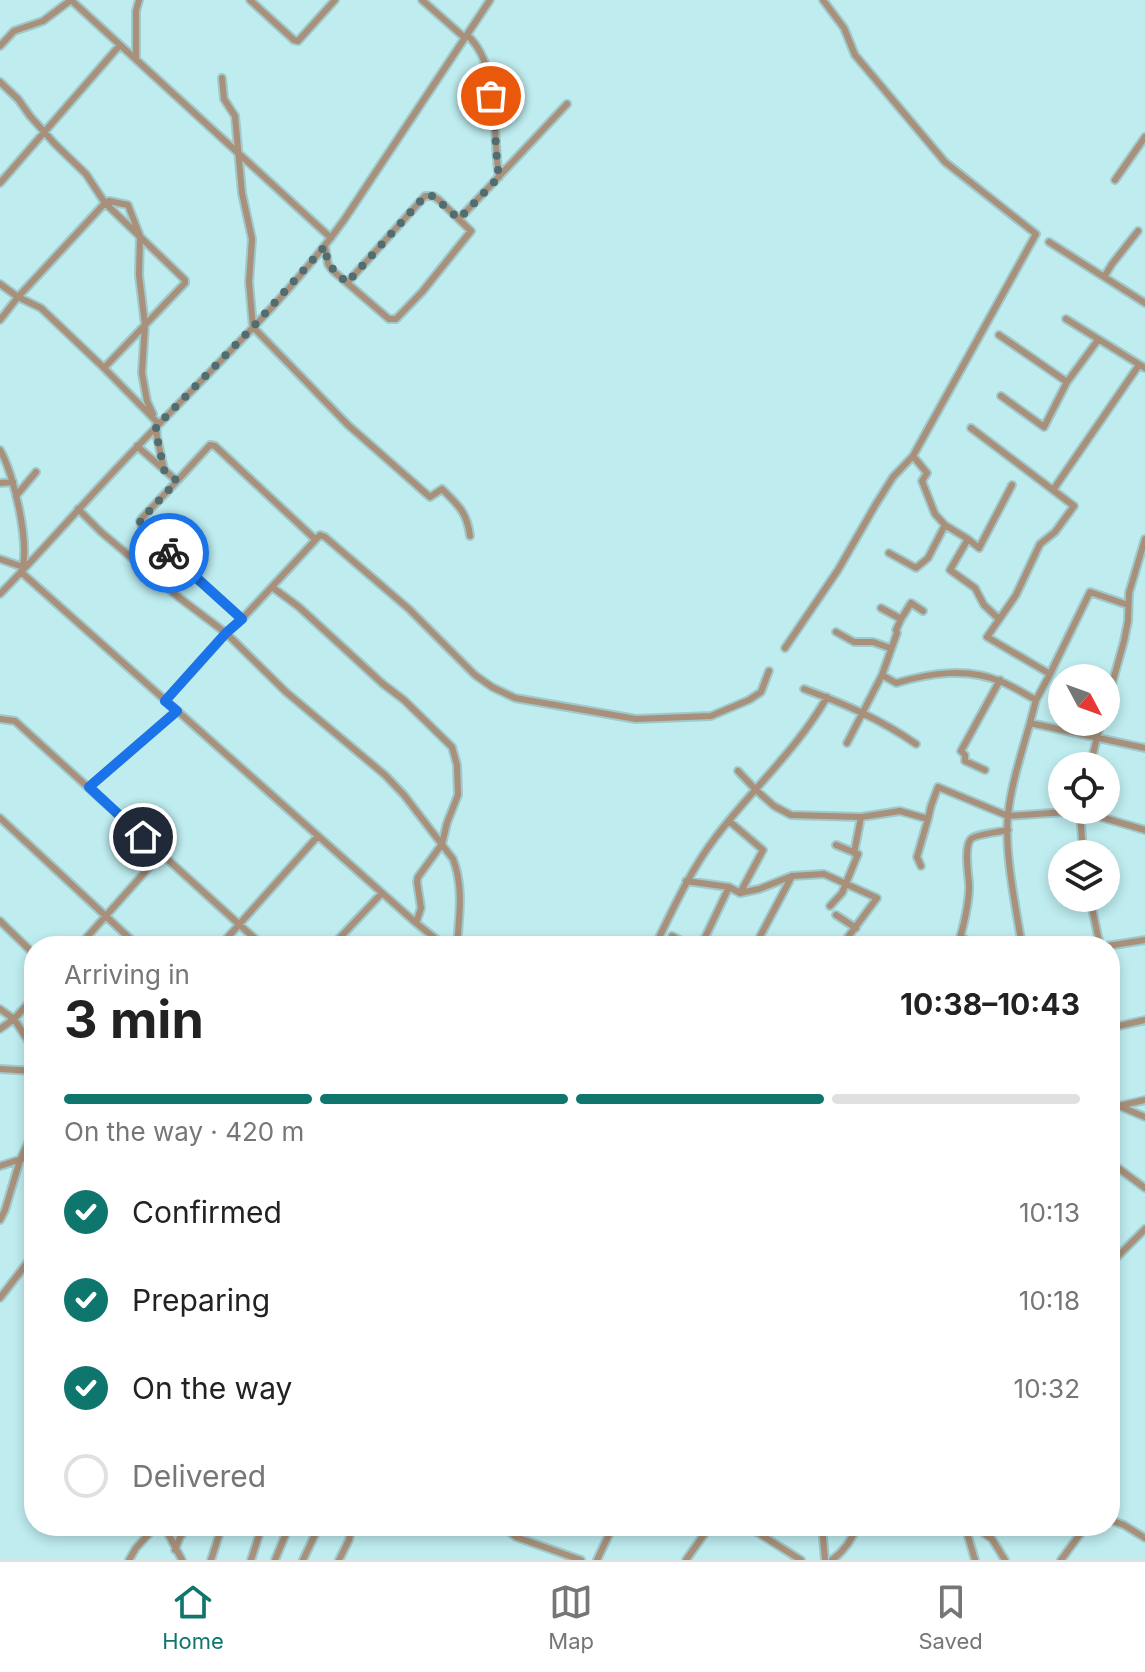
<!DOCTYPE html>
<html lang="en">
<head>
<meta charset="utf-8">
<style>
	body { margin:0; font-family:Inter,sans-serif; background:#f6f6f6; color:#222; height:100vh; display:flex; flex-direction:column; font-size:30px; white-space:nowrap }
	* { box-sizing:border-box; margin:0 }
	p { font-size:26px; color:#767676 }
	.icon { flex:none; width:44px; height:44px; fill:none; stroke:currentColor; stroke-width:2; stroke-linecap:round; stroke-linejoin:round }
	.map { position:relative; flex:1; overflow:hidden }
	.details { position:absolute; left:24px; top:936px; width:1096px; height:600px; display:flex; flex-direction:column; background:#fff; border-radius:32px; box-shadow:0 4px 12px #0003 }
	.details>* { flex:none }
	.needle { width:52px; rotate:131deg }
	.buttons { position:absolute; left:1048px; top:664px; display:grid; gap:16px }
	.buttons a { display:grid; place-items:center; width:72px; height:72px; border-radius:50%; background:#fff; box-shadow:0 4px 12px #0003; font-size:40px }
	.pin { position:absolute; display:grid; place-items:center; width:68px; height:68px; color:#fff; margin:-34px; border:4px solid #fff; border-radius:50%; box-shadow:0 2px 8px #0007 }
	.courier { position:absolute; display:grid; place-items:center; width:80px; height:80px; margin:-40px; border:6px solid #1a73e8; border-radius:50%; background:#fff; color:#222; box-shadow:0 2px 10px #0007 }
	.head em { font-style:normal; font-weight:700 }
	.head div { display:flex; flex-direction:column-reverse }
	.head { display:flex; align-items:center; justify-content:space-between; height:136px; padding:0 40px }
	h1 { font-size:52px; font-weight:700; line-height:60px }
	.bar { display:grid; grid-template-columns:repeat(4,1fr); gap:12px 8px; align-content:center; height:96px; padding:0 40px }
	.bar i { height:10px; border-radius:6px; background:#e0e0e0 }
	.bar .current { background:#0f766e }
	.bar p { grid-column:span 4 }
	ol { padding:0 40px; list-style:none }
	li { display:flex; align-items:center; gap:24px; height:88px }
	li p { margin-inline-start:auto }
	li .icon { padding:8px; border-radius:50%; background:#0f766e; color:#fff; stroke-width:4 }
	li:last-child { color:#767676 }
	li i { width:44px; height:44px; border:4px solid #e0e0e0; border-radius:50% }
	.menu { display:flex; justify-content:space-around; align-items:center; height:112px; border-top:2px solid #e0e0e0; background:#fff; font-size:22px; color:#767676 }
	.menu a { display:grid; justify-items:center; gap:4px }
	.menu .current { color:#0f766e }
	.map>svg:first-child { display:block }
	.lines { fill:none; stroke-linecap:round; stroke-linejoin:round }
	.street-casing { stroke:#a0c9cc; stroke-width:10 }
	.street { stroke:#a9907a; stroke-width:6 }
	.done { stroke:#516d6f; stroke-width:8; stroke-dasharray:0 14.4 }
	.route { stroke:#1a73e8; stroke-width:10 }
</style>
</head>
<body>
<div class="map">
<svg width="1145" height="1560" viewBox="0 0 1145 1560">
	<rect width="100%" height="100%" fill="#beecef"/>
	<g class="lines">
		<!-- street casing -->
		<g class="street-casing">
			<path id="street" d="M 71,0 L 331,238
				M 250,0 L 294,40 L 298,41 L 335,0
				M 422,0 L 465,38
				M 467,35 C 501,65 492,135 499,177
				M 0,46 L 14,31 L 43,21 L 71,0
				M 136,59 L 136,11 L 139,0
				M 222,78 L 224,99 L 235,116 L 242,193 L 252,239 L 249,282 L 253,327 L 348,425 L 430,497 L 442,489 C 458,505 467,512 470,536
				M 0,82 L 18,99 L 30,116 L 55,144 L 86,174 L 105,203 L 185,280 L 185,283 L 104,368
				M 1115,180 L 1145,137
				M 0,183 L 120,45
				M 109,201 L 128,205 L 140,236 L 139,275 L 145,325 L 142,373 L 147,401 L 153,414
				M 105,203 L 18,297 L 41,308 L 104,368 L 159,424
				M 459,219 L 567,104
				M 1049,242 L 1145,303
				M 325,246 L 328,264 L 332,270 L 389,319 L 396,319 L 422,292 L 471,231 L 439,200 L 433,196 L 425,196 L 347,283
				M 1104,277 L 1112,264 L 1138,231
				M 0,284 L 18,297 L 0,320
				M 1066,319 L 1145,368
				M 999,335 L 1067,382
				M 1001,396 L 1044,427 L 1067,382 L 1098,340
				M 156,425 L 157,437 L 164,469
				M 971,428 L 1074,506 L 1055,532 L 1040,544 L 1016,595 L 987,637 L 1050,674 L 1036,700 L 1030,723 L 1145,748
				M 137,446 L 177,481 L 142,518 L 140,521 L 142,528 L 242,619 L 320,535 L 325,537 L 409,609 L 475,675 L 492,687 L 515,698 L 636,719 L 711,716 L 749,700 L 761,692 L 769,671
				M 0,450 C 14,473 31,548 21,572 L 416,923 L 445,946
				M 913,456 L 927,473 L 922,481 L 935,514 L 945,525 L 968,539 L 950,570 L 975,588 L 984,605 L 999,619
				M 177,481 L 210,445 L 215,446 L 315,539
				M 0,483 L 13,482
				M 1053,490 L 1139,365
				M 16,496 L 36,472
				M 78,509 L 101,532 L 177,596 L 226,633 L 286,692 L 385,775 L 404,795 L 453,859 C 464,887 459,917 457,946
				M 968,539 L 979,548 L 1012,485
				M 889,553 L 916,568 L 928,558 L 945,525
				M 0,559 L 23,567
				M 272,587 L 299,607 L 383,684 L 404,700 L 452,747 L 457,765 L 458,795 L 447,823 L 442,844 L 418,877 L 417,882 L 421,908 L 416,923
				M 0,594 C 47,546 91,494 138,446 C 208,372 284,303 344,220 L 490,0
				M 881,608 L 901,619
				M 836,632 L 854,642 L 873,642 L 890,648
				M 785,648 L 838,570 L 876,504 L 893,477 L 913,456 L 1036,234 L 945,162 L 855,55 L 844,28 L 823,0
				M 1050,674 L 1090,592 L 1128,605
				M 882,675 L 896,683 C 930,673 968,667 1002,682 C 1014,687 1025,694 1036,700
				M 804,689 C 845,704 880,719 916,744
				M 165,701 L 226,633 L 242,619
				M 1106,706 L 1124,641 L 1128,621 L 1129,593 L 1145,539
				M 0,719 L 15,721 L 263,946
				M 847,743 L 882,675 L 897,633 L 896,630 L 901,619 L 911,603 L 923,611
				M 1090,766 L 1101,722
				M 985,770 L 965,761 L 965,755 L 961,751 L 1000,680
				M 738,771 L 756,790 L 774,806 L 791,815 L 861,817 L 900,811 L 928,819 L 931,806 L 938,787 L 1008,816 L 1080,811 L 1145,830
				M 89,787 L 177,711
				M 1080,810 L 1083,854
				M 0,818 L 138,946
				M 729,821 L 763,850 L 740,893
				M 854,853 L 861,817
				M 921,866 L 917,857 L 928,819
				M 686,881 L 729,887 L 740,893 L 759,889 L 792,876 L 824,874 L 877,898 L 845,941 L 830,946
				M 1090,898 L 1100,946
				M 830,906 L 842,893 L 858,854 L 836,845
				M 836,915 L 856,928
				M 0,921 L 34,954
				M 672,936 L 691,946
				M 961,936 L 972,946
				M 79,946 L 161,854
				M 220,946 L 318,836
				M 332,946 L 382,893
				M 655,946 C 673,909 690,871 715,838 C 751,790 797,750 827,697
				M 701,946 L 729,887
				M 755,946 L 792,876
				M 957,946 C 963,931 970,899 969,883 C 968,873 964,846 971,839 C 976,834 1000,832 1008,830
				M 1022,946 C 1016,908 1004,852 1008,815 C 1011,784 1022,752 1030,723
				M 1107,946 L 1145,940
				M 0,1009 L 14,1019 L 34,1050
				M 1110,1028 L 1145,1020
				M 0,1029 L 14,1019 L 34,997
				M 0,1069 L 34,1071
				M 1119,1106 L 1145,1117
				M 1110,1108 L 1145,1100
				M 1110,1162 L 1145,1188
				M 0,1166 L 34,1155
				M 0,1220 L 5,1210 L 20,1160 L 34,1130
				M 1110,1264 L 1145,1229
				M 0,1298 L 34,1254
				M 1110,1520 L 1124,1525 L 1145,1538
				M 164,1526 L 182,1560
				M 505,1526 L 507,1530 L 516,1537 L 581,1560
				M 747,1526 L 801,1560
				M 822,1526 L 825,1560
				M 965,1526 L 975,1560
				M 974,1526 L 992,1539 L 1005,1560
				M 175,1550 L 180,1537 L 189,1526
				M 129,1560 L 136,1548 L 156,1526
				M 211,1560 L 222,1526
				M 251,1560 L 262,1526
				M 275,1560 L 289,1526
				M 303,1560 L 319,1526
				M 339,1560 L 349,1540 L 352,1526
				M 597,1560 L 613,1526
				M 686,1560 L 710,1526
				M 832,1560 C 844,1551 852,1540 857,1526
				M 1061,1560 L 1086,1526"/>
		</g>
		<!-- street -->
		<use href="#street" class="street"/>
	</g>
	<g class="lines">
		<!-- done -->
		<path class="done" d="M 169,553 L 142,528 L 140,521 L 177,481 L 164,470 L 157,437 L 156,427 L 253,327 L 325,246 L 328,264 L 347,283 L 425,196 L 433,196 L 459,219 L 499,177 C 495,150 496,123 491,96"/>
		<!-- route -->
		<path class="route" d="M 143,837 L 89,787 L 177,711 L 165,701 L 226,633 L 242,619 L 169,553"/>
	</g>
</svg>
<div class="buttons">
<a><svg class="needle" viewBox="-14 -14 28 28"><path d="M0-13l5 13h-10z" fill="#e53935"/><path d="M0 13l5-13h-10z" fill="#767676"/></svg></a>
<a><svg class="icon" aria-label="locate" viewBox="0 0 24 24"><circle cx="12" cy="12" r="6"/><path d="M12 2v4M12 18v4M2 12h4M18 12h4"/></svg></a>
<a><svg class="icon" aria-label="layers" viewBox="0 0 24 24"><path d="M12 4l9 5-9 5-9-5zM3 14l9 5 9-5"/></svg></a>
</div>
<div class="pin" style="left:491px;top:96px;background:#ea580c"><svg class="icon" aria-label="bag" viewBox="0 0 24 24"><path d="M5 8h14l-1 12H6zM9 8a3 3 0 0 1 6 0"/></svg></div>
<div class="pin" style="left:143px;top:837px;background:#1f2937"><svg class="icon" aria-label="home" viewBox="0 0 24 24"><path d="M3 11l9-7 9 7M6 9v11h12V9"/></svg></div>
<div class="courier" style="left:169px;top:553px"><svg class="icon" aria-label="bike" viewBox="0 0 24 24"><circle cx="6" cy="16" r="4"/><circle cx="18" cy="16" r="4"/><path d="M6 16l4-8h5l3 8M10 8l3 8H6M13 5h3"/></svg></div>
<section class="details">
<div class="head"><div><h1>3 min</h1><p>Arriving in</p></div><em>10:38–10:43</em></div>
<div class="bar"><i class="current"></i><i class="current"></i><i class="current"></i><i></i><p>On the way · 420 m</p></div>
<ol>
<li><svg class="icon" aria-label="check" viewBox="0 0 24 24"><path d="M5 12l5 5 9-10"/></svg>Confirmed<p>10:13</p></li>
<li><svg class="icon" aria-label="check" viewBox="0 0 24 24"><path d="M5 12l5 5 9-10"/></svg>Preparing<p>10:18</p></li>
<li><svg class="icon" aria-label="check" viewBox="0 0 24 24"><path d="M5 12l5 5 9-10"/></svg>On the way<p>10:32</p></li>
<li><i></i>Delivered</li>
</ol>
</section>
</div>
<nav class="menu">
<a class="current"><svg class="icon" aria-label="home" viewBox="0 0 24 24"><path d="M3 11l9-7 9 7M6 9v11h12V9"/></svg>Home</a>
<a><svg class="icon" aria-label="map" viewBox="0 0 24 24"><path d="M3 6l6-2 6 2 6-2v14l-6 2-6-2-6 2zM9 4v14M15 6v14"/></svg>Map</a>
<a><svg class="icon" aria-label="saved" viewBox="0 0 24 24"><path d="M7 4h10v16l-5-4-5 4z"/></svg>Saved</a>
</nav>
</body>
</html>
